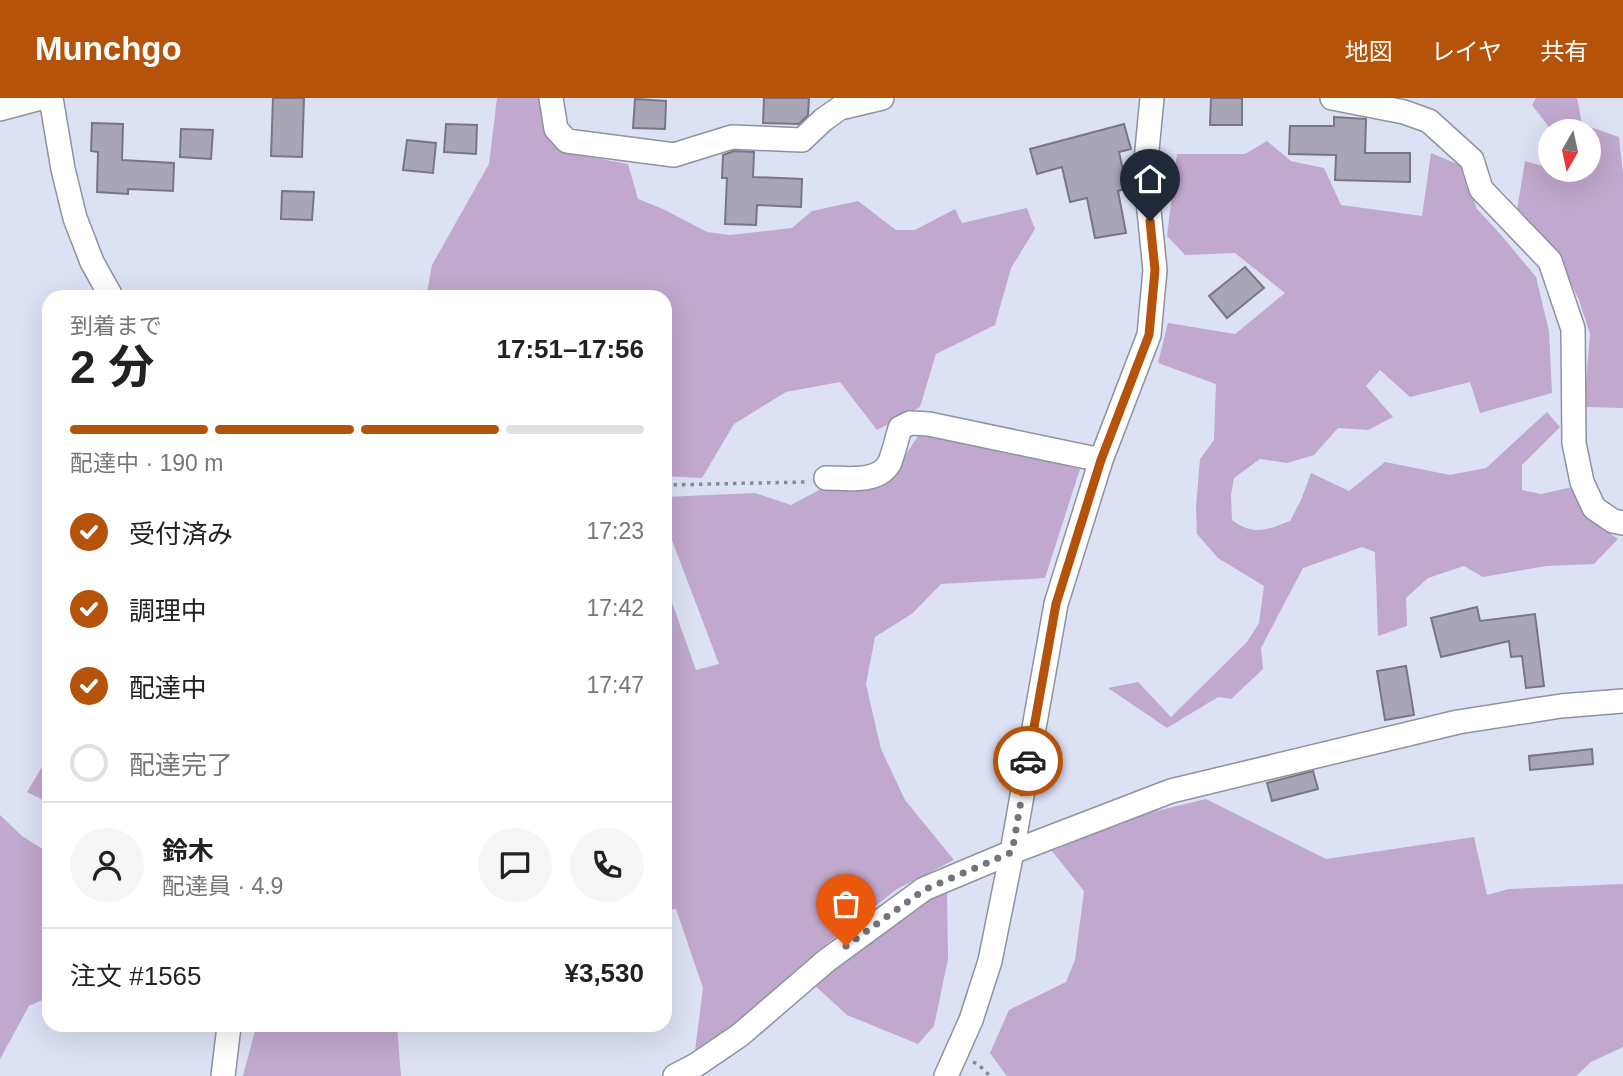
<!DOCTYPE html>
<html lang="ja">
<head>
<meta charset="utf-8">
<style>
	body { margin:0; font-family:Arial,"Noto Sans JP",sans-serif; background:#f6f6f6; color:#222; height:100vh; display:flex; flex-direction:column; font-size:26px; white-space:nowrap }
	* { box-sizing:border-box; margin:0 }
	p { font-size:23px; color:#767676 }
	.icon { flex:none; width:38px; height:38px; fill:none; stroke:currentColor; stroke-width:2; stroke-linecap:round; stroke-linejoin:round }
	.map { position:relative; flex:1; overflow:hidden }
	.side { position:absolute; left:42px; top:192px; width:630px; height:742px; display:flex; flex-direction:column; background:#fff; border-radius:21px; box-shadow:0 7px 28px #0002 }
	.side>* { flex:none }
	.needle { width:46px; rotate:189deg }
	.buttons { position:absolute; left:1538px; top:21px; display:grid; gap:14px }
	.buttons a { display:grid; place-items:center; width:63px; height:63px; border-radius:50%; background:#fff; box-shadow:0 7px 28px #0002; font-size:35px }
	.pin { position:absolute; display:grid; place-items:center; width:60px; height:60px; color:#fff; margin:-72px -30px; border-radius:50% 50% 50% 0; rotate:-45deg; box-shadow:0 0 7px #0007 }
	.pin .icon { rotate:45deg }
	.courier { position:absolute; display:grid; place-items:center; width:70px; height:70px; margin:-35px; border:5px solid #b45309; border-radius:50%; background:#fff; color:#222; box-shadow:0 2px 9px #0007 }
	.head em { font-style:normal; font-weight:700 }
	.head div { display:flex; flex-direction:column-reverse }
	.head { display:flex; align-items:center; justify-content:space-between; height:119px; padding:0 28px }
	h1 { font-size:46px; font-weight:700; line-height:52px }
	.bar { display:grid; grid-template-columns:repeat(4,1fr); gap:10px 7px; align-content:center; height:84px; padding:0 28px }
	.bar i { height:9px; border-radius:5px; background:#e0e0e0 }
	.bar .on { background:#b45309 }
	.bar p { grid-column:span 4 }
	.line { display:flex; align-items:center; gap:18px; padding:0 28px; border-top:2px solid #e0e0e0 }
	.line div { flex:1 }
	.round { display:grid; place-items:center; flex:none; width:74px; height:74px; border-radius:37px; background:#f6f6f6 }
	ol { padding:0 28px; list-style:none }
	li { display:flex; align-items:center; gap:21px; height:77px }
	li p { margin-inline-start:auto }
	li .icon { padding:7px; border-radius:50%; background:#b45309; color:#fff; stroke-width:4 }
	li:last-child { color:#767676 }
	li i { width:38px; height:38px; border:4px solid #e0e0e0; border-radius:50% }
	header { display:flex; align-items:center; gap:42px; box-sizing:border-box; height:98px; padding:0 35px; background:#b45309; color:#fff }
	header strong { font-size:33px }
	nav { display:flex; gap:38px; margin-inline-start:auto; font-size:24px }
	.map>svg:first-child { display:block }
	.green { fill:#c1a8ce }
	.building { fill:#a8a5b7; stroke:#797586; stroke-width:2 }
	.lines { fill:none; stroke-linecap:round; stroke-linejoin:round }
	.minor-casing { stroke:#8e92a3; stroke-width:26 }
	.path { stroke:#878996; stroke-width:3.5; stroke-dasharray:3.5 5; stroke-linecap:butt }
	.minor { stroke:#fff; stroke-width:23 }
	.done { stroke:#727480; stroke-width:7; stroke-dasharray:0 12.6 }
	.route { stroke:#b45309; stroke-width:9 }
</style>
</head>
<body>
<header>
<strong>Munchgo</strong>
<nav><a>地図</a><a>レイヤ</a><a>共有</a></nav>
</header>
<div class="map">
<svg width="1623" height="978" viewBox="0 0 1623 978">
	<rect width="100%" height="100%" fill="#dde1f4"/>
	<!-- green -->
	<path class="green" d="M 497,0 L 540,0 L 548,36 L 564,54 L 628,66 L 638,101 L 663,111 L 707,134 L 730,137 L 792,130 L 812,113 L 858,103 L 896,132 L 915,132 L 955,111 L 962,125 L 1027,110 L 1035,131 L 1011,170 L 995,227 L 936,256 L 920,309 L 877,332 L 840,284 L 786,294 L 734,326 L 702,380 L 665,378 L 665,200 L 426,200 L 432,167 L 489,66 Z
		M 1536,0 L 1577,0 L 1582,26 L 1619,39 L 1623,76 L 1623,310 L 1584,309 L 1590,236 L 1579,202 L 1559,161 L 1517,112 L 1525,63 L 1550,70 L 1550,72 L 1559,72 L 1576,76 L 1581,72 L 1589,72 L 1589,33 L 1552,33 L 1532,7 Z
		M 1267,43 L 1291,63 L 1324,70 L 1341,107 L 1422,118 L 1431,55 L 1462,68 L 1477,111 L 1501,137 L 1536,179 L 1549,233 L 1552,295 L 1480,315 L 1470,284 L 1410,299 L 1380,272 L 1366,288 L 1393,319 L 1368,332 L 1338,330 L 1314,357 L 1287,365 L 1260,361 L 1234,380 L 1231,397 L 1232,422 C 1253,438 1267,432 1290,423 L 1301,402 L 1311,375 L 1349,393 L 1385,364 L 1450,377 L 1486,370 L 1547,314 L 1560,329 L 1522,367 L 1522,392 L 1541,396 L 1573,389 L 1588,420 L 1618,441 L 1594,466 L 1546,468 L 1483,479 L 1464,468 L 1428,480 L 1406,500 L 1407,528 L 1378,538 L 1375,454 L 1362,449 L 1303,470 L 1261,550 L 1263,571 L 1231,601 L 1218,599 L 1167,630 L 1108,590 L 1138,584 L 1171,619 L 1247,544 L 1259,525 L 1264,488 L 1218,460 L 1197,436 L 1196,409 L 1200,361 L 1214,342 L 1216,286 L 1158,265 L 1168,225 L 1235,236 L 1285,195 L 1235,155 L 1185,157 L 1167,138 L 1177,56 L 1245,56 Z
		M 920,335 L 1080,371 L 1045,480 L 941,486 L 913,515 L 875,539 L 866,586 L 881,651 L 905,702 L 954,762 L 897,791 L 829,844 L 727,937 L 695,953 L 703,890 L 676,811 L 665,813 L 665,485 L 696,572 L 719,566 L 665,424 L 665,399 L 755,395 L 791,407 L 823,390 L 888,384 Z
		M 49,663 L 49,705 L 27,694 L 45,664 Z
		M 1206,701 L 1326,761 L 1474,739 L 1487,797 L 1509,791 L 1623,786 L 1623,949 L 1591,964 L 1576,978 L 1007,978 L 990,955 L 1009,912 L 1066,884 L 1075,862 L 1084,793 L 1052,753 L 1140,717 Z
		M 0,717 L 22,738 L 49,755 L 49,899 L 29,908 L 0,961 Z
		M 947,791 L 948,861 L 934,928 L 918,946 L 847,917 L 811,884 L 903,813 Z
		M 272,928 L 397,928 L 401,978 L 243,978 L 256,929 Z"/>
	<!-- building -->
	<path class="building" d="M 273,0 L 304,0 L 302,59 L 271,58 Z
		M 764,0 L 809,0 L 808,17 L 799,26 L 763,25 Z
		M 1211,0 L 1242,0 L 1242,27 L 1210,27 Z
		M 635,1 L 666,3 L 665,31 L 633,30 Z
		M 1334,19 L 1366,21 L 1365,55 L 1410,55 L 1410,84 L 1335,82 L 1336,57 L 1289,56 L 1290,28 L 1334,28 Z
		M 92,25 L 123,26 L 122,62 L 174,65 L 173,93 L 128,91 L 128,96 L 97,94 L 98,54 L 91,53 Z
		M 446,26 L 477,27 L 476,56 L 444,54 Z
		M 1124,26 L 1131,51 L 1119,54 L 1127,90 L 1118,93 L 1126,135 L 1095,140 L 1087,100 L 1070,104 L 1062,69 L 1037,76 L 1030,51 Z
		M 181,31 L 213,32 L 211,61 L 180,59 Z
		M 407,42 L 436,45 L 433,75 L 403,72 Z
		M 734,53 L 754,54 L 753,79 L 802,81 L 801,109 L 757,107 L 756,127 L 725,126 L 727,80 L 722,80 L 723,57 Z
		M 282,93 L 314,94 L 312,122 L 281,121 Z
		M 1245,169 L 1264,190 L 1227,220 L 1209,198 Z
		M 1477,509 L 1480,523 L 1535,516 L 1544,588 L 1526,590 L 1522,558 L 1511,559 L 1509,543 L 1441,559 L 1431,520 Z
		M 1406,568 L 1414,617 L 1385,622 L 1377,573 Z
		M 1592,651 L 1593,666 L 1530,672 L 1529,658 Z
		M 1313,673 L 1318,691 L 1272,703 L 1267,685 Z"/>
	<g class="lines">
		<!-- minor casing -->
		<g class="minor-casing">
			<path id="minor" d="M 51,0 L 63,71 L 75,120 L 92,164 L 112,200
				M 551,0 L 556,31 L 567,43 L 674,57 L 732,39 L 802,42 L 823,22 L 840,10 L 882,0
				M 1332,0 L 1404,14 L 1429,23 L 1472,62 L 1481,91 L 1550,163 L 1573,231 L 1574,345 L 1582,384 L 1594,410 L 1613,423 L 1623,425
				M 0,11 L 41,0
				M 826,380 C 846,380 879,386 890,364 C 894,353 897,341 900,330 L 910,325 L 929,326 L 1101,362
				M 223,978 L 229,928
				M 675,978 L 696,967 L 740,937 L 826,863 L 924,791 L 1012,754 L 1171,693 L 1458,624 L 1561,608 L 1623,603
				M 946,978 L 971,922 L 990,863 L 1012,754 L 1056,506 L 1101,362 L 1149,237 L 1155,172 L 1145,73 L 1152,0"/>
		</g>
		<!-- path -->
		<path class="path" d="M 665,387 L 806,384
			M 973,964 L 978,966 L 990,978"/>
		<!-- minor -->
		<use href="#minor" class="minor"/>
	</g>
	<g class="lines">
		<!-- done -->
		<path class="done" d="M 846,848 L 924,792 L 1012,754 L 1028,663"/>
		<!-- route -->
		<path class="route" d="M 1028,663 L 1056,506 L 1101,362 L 1149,237 L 1155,172 L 1150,123"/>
	</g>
</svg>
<div class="buttons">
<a><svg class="needle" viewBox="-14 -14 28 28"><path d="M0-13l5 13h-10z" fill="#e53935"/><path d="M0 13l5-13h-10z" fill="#767676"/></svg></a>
</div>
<div class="pin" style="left:846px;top:848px;background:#ea580c"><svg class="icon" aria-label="bag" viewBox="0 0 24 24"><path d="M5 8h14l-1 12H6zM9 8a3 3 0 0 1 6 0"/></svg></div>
<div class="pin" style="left:1150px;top:123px;background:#1f2937"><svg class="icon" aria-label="home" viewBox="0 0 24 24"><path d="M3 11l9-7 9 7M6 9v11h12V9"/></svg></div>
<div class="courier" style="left:1028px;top:663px"><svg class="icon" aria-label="car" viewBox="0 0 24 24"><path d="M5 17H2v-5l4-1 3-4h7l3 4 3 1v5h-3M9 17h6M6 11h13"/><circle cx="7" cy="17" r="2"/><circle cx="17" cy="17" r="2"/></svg></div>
<section class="side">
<div class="head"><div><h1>2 分</h1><p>到着まで</p></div><em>17:51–17:56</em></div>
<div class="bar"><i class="on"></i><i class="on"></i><i class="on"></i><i></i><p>配達中 · 190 m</p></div>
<ol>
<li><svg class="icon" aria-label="check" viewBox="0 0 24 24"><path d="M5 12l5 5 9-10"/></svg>受付済み<p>17:23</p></li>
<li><svg class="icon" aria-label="check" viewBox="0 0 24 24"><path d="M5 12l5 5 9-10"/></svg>調理中<p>17:42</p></li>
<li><svg class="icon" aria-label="check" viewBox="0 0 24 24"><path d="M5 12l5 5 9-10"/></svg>配達中<p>17:47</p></li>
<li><i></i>配達完了</li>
</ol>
<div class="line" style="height:126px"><a class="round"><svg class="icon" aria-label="person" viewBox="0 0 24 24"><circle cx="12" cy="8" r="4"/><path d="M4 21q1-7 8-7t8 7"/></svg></a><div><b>鈴木</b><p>配達員 · 4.9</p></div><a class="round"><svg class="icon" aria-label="chat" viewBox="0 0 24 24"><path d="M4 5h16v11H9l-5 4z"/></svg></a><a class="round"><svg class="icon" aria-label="phone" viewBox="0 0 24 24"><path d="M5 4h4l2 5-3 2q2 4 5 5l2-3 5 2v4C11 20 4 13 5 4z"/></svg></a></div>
<div class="line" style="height:91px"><div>注文 #1565</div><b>¥3,530</b></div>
</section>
</div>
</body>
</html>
